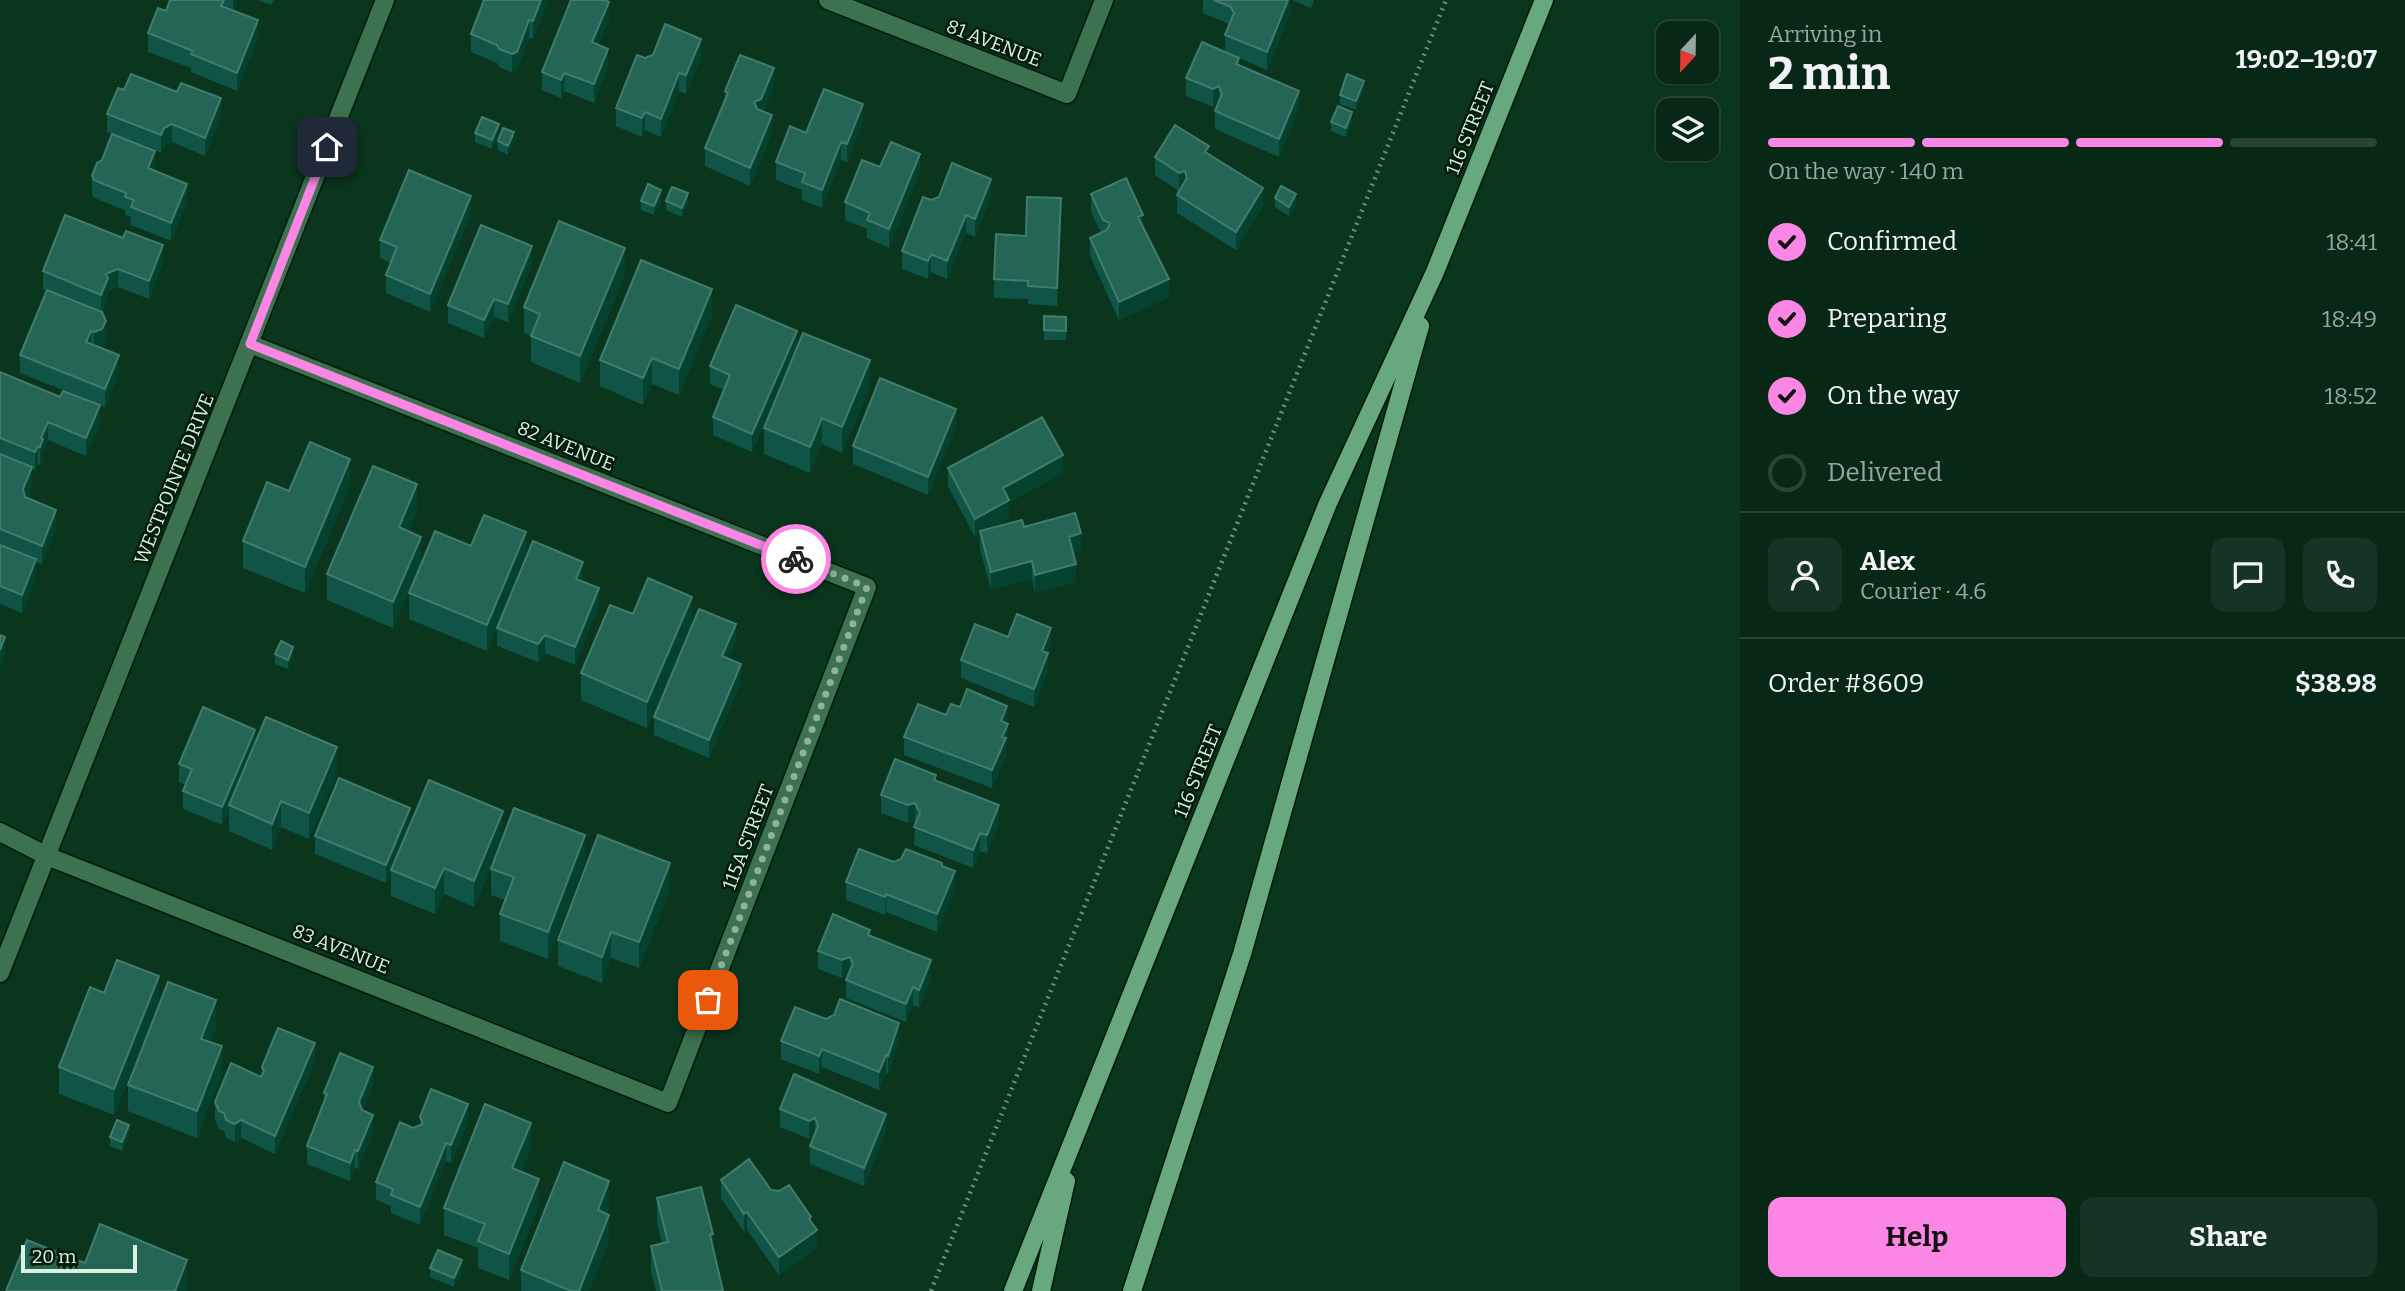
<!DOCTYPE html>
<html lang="en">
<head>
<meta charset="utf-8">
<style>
	body { margin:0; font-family:Bitter,serif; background:#163423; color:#f1f3f6; height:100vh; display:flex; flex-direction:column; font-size:26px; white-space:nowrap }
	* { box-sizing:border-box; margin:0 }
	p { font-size:23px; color:#98a6a1 }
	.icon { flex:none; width:38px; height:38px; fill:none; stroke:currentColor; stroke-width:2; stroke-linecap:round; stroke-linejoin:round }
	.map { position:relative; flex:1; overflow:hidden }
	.side { display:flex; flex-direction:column; background:#082816; width:665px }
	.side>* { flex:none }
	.needle { width:46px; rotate:202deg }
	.fabs { position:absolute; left:1656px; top:21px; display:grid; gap:14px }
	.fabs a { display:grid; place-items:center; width:63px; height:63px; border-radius:14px; background:#082816; box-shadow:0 2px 5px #0004,0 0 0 2px #294435; font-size:35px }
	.scale { position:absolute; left:21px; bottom:18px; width:116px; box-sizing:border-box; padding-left:7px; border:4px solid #d8f4e0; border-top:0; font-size:19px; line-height:24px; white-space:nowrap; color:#d8f4e0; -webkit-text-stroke:5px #041a0d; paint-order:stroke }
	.pin { position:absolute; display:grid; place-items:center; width:60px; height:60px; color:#fff; margin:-30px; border-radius:14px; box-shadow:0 4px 10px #0006 }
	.courier { position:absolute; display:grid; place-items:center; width:70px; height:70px; margin:-35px; border:5px solid #fb86e5; border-radius:50%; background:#fff; color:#222; box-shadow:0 2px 9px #0007 }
	.headline em { font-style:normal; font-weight:700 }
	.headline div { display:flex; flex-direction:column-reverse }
	.headline { display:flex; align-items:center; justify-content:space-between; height:119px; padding:0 28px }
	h1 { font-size:46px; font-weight:700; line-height:52px }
	.bar { display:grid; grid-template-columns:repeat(4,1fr); gap:10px 7px; align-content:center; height:84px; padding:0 28px }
	.bar i { height:9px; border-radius:5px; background:#294435 }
	.bar .on { background:#fb86e5 }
	.bar p { grid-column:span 4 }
	.line { display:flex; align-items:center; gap:18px; padding:0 28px; border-top:2px solid #294435 }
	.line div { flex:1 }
	.round { display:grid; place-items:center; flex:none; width:74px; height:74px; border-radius:14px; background:#163423 }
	ol { padding:0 28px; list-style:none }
	li { display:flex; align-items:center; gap:21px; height:77px }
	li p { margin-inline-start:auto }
	li .icon { padding:7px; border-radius:50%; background:#fb86e5; color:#111; stroke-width:4 }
	li:last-child { color:#98a6a1 }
	li i { width:38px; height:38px; border:4px solid #294435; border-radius:50% }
	.button { display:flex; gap:14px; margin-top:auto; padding:14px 28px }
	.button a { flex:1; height:80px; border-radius:14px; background:#fb86e5; color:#111; font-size:28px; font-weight:700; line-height:80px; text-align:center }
	.button a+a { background:#163423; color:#f1f3f6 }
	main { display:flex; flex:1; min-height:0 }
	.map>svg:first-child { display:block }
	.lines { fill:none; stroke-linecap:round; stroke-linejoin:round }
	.minor-casing { stroke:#001b0b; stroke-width:21 }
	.major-casing { stroke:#001b0b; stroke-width:21 }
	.path { stroke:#6b8f79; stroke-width:4.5; stroke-dasharray:2 5; stroke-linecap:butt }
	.minor { stroke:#3c7250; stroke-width:18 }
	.major { stroke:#68a87f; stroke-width:18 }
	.wall { fill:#0f5446 }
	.shaded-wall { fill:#04412f }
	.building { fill:#256556; stroke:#417c6c; stroke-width:2 }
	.done { stroke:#90b29c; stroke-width:7; stroke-dasharray:0 12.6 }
	.route { stroke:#fb86e5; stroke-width:9 }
	.labels { text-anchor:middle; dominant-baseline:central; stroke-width:5; stroke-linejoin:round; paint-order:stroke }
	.street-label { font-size:19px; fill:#d8f4e0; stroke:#041a0d }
</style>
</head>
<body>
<main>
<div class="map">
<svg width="1740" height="1291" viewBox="0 0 1740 1291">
	<rect width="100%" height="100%" fill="#0a361e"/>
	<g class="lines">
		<!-- minor casing -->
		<g class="minor-casing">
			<path id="minor" d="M 828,0 L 1067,94 L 1104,0
				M 0,832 L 47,856 L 668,1103 L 867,587 L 250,344
				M 0,973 L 385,0"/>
		</g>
		<!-- major casing -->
		<g class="major-casing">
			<path id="major" d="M 1013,1291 L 1328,503 L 1435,272 L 1544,0
				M 1041,1291 L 1066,1181
				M 1132,1291 L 1242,954 L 1420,326"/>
		</g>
		<!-- path -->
		<path class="path" d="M 931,1291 L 1446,0"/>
		<!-- minor -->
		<use href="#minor" class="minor"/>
		<!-- major -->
		<use href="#major" class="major"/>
	</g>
	<!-- wall -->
	<path class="wall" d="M 170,0 L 237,0 L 233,10 L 258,38 L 237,91 L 191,72 L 191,68 L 148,52 L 148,33 L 166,11 Z
		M 258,0 L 274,0 L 271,5 Z
		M 549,0 L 533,39 L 529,38 L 517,70 L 512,72 L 499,67 L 497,63 L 471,52 L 471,34 Z
		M 1203,0 L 1290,0 L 1290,14 L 1267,70 L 1239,58 L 1239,65 L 1299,109 L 1279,157 L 1215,129 L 1215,111 L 1217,105 L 1213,107 L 1186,96 L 1186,78 L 1225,52 L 1225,35 L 1229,24 L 1203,13 Z
		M 1292,0 L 1314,0 L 1311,8 Z
		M 609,20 L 598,45 L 608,67 L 594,103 L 564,91 L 561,98 L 542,90 L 542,72 Z
		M 701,57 L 686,94 L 679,91 L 661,137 L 645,130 L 642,137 L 616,126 L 616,108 L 645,58 Z
		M 774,86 L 763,112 L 772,133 L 750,186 L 705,166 L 705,148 L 725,100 L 725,91 Z
		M 124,90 L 221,116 L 205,156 L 172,142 L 164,146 L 161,153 L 107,132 L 107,114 Z
		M 1364,90 L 1356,110 L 1340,104 L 1340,95 Z
		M 1352,121 L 1346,137 L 1331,131 L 1331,122 Z
		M 863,122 L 847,162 L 841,160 L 822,208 L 802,200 L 802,190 L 776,180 L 776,162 L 806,133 Z
		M 475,133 L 499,133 L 492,149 L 475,142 Z
		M 498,141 L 514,141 L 508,155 L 498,150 Z
		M 1209,155 L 1263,206 L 1236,250 L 1177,213 L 1177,195 L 1179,191 L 1155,175 L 1155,157 Z
		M 880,167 L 920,172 L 889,248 L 867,238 L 867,229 L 845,220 L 845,202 Z
		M 155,169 L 154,170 L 187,202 L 171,241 L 131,225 L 131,217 L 125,215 L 125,210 L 94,198 L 92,194 L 92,176 Z
		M 1091,194 L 1143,228 L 1169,297 L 1119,320 L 1090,256 L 1090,238 L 1101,233 L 1091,212 Z
		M 991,197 L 975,237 L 966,233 L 947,279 L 931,272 L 928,279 L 902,269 L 902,251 L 931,200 Z
		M 1275,198 L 1296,204 L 1289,216 L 1275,207 Z
		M 661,199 L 654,215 L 641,210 L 641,201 Z
		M 666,201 L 688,203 L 682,217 L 666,210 Z
		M 471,214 L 430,312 L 386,293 L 386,275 L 391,263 L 380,258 L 380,240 Z
		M 1061,216 L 1057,306 L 1028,304 L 1028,299 L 994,298 L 994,279 L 1026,236 Z
		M 163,263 L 149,299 L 118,287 L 108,291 L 108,296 L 102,312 L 106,339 L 102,347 L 101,348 L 119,373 L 105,407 L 100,405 L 100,423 L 86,456 L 48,440 L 43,452 L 43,457 L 40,465 L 38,464 L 35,470 L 32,469 L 32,485 L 27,498 L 56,528 L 42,564 L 36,562 L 36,577 L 22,613 L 0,604 L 0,372 L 60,397 L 95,403 L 20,373 L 20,355 L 46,290 L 43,289 L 43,271 Z
		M 532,264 L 508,322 L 494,317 L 484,338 L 448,323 L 448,305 Z
		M 625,274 L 580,383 L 531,362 L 531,336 L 524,333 L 524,307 Z
		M 712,315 L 679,395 L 652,384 L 643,405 L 600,386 L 600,360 Z
		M 1044,316 L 1066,317 L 1066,340 L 1044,340 Z
		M 797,348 L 870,387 L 842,453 L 822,444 L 810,473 L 764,454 L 764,428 L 787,373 L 752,452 L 713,435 L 713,417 L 724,390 L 710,384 L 710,366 Z
		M 956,427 L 928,495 L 853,464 L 853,446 Z
		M 948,468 L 1063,473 L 1009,502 L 1009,518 L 991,528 L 1024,527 L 1081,551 L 1073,553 L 1076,582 L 1035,593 L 1032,579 L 991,590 L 980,549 L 980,534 L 975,537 L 948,486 Z
		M 350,486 L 305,593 L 243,568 L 243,541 L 289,491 Z
		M 417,511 L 408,532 L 421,563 L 393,628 L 327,600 L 327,574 Z
		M 471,546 L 526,559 L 487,651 L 409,619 L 409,593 Z
		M 583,580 L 582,581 L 599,606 L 575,665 L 545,653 L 538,662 L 497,646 L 497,628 Z
		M 633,614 L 692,623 L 647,728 L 581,700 L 581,673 Z
		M 1008,637 L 1051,646 L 1048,653 L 1048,671 L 1034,707 L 961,678 L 961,660 Z
		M 736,642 L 728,659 L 741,682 L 709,758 L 654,735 L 654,717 Z
		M 275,654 L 293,656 L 288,669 L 275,664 Z
		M 1007,706 L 1008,742 L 1006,746 L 1006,756 L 992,788 L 904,755 L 904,737 L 946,715 L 960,707 Z
		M 255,742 L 337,773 L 309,839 L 281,827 L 272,850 L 229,831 L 229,810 L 222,825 L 183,809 L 183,791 L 186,785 L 179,782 L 179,764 Z
		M 936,781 L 999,823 L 987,853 L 980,851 L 973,868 L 914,845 L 915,821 L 908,823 L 881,813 L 881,795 Z
		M 410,826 L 386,883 L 315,854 L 315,836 Z
		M 503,836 L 585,861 L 548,959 L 500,941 L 500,914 L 505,900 L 491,895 L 491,869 L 500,845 L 474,907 L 444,894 L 435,914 L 391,896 L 391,870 Z
		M 894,862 L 942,866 L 955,889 L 937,932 L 886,912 L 885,915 L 846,900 L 846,882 Z
		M 670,889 L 639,968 L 611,958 L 602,983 L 558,966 L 558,940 Z
		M 870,936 L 931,978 L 919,1008 L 913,1005 L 906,1022 L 846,998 L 846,980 L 848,976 L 842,978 L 818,969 L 818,951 Z
		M 104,993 L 159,1002 L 114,1115 L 59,1094 L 59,1067 Z
		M 826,1019 L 899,1041 L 888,1074 L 886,1073 L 879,1090 L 822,1067 L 819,1074 L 781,1059 L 781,1041 Z
		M 216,1027 L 210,1042 L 222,1073 L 197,1138 L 128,1111 L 128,1085 Z
		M 315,1061 L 275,1154 L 241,1138 L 235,1142 L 226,1138 L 224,1131 L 219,1129 L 215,1120 L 215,1102 L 261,1077 L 262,1067 Z
		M 373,1085 L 362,1111 L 373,1133 L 358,1169 L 355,1168 L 350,1181 L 307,1164 L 307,1146 L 324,1103 L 324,1093 Z
		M 780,1109 L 886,1132 L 864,1186 L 810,1164 L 810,1146 L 814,1137 L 809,1139 L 780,1127 Z
		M 420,1117 L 468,1122 L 451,1163 L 446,1161 L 420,1225 L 391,1213 L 391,1206 L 376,1200 L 376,1182 L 413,1128 L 420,1125 Z
		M 129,1134 L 122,1151 L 110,1146 L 110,1137 Z
		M 531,1149 L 521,1172 L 539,1205 L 509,1280 L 478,1268 L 478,1248 L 444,1235 L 444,1208 Z
		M 721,1180 L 771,1190 L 811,1222 L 817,1248 L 779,1275 L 747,1230 L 744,1232 L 721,1198 Z
		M 657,1198 L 713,1251 L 723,1291 L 656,1291 L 651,1272 L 651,1246 L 662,1243 L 657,1224 Z
		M 609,1207 L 607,1214 L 609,1241 L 589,1291 L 521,1291 L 521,1270 Z
		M 430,1268 L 462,1269 L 454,1287 L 430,1277 Z"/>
	<!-- shaded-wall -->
	<path class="shaded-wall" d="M 233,0 L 237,0 L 233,11 Z
		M 541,0 L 549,0 L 533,39 L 533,21 Z
		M 1288,0 L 1290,0 L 1290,14 L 1267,70 L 1267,52 Z
		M 609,2 L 609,20 L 592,60 L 592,42 Z
		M 258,20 L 258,38 L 237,91 L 237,73 Z
		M 529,20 L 529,38 L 517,70 L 512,72 L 512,54 Z
		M 701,39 L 701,57 L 686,94 L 686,75 Z
		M 608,49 L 608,67 L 594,103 L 594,84 Z
		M 774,68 L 774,86 L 761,117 L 754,102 Z
		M 564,73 L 564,91 L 561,98 L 561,80 Z
		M 679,73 L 679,91 L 661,137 L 661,119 Z
		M 1364,81 L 1364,90 L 1356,110 L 1356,101 Z
		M 1219,86 L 1219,104 L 1213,107 L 1213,89 Z
		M 1299,91 L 1299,109 L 1279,157 L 1279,139 Z
		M 221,98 L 221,116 L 205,156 L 205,138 Z
		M 863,104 L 863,122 L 847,162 L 847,144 Z
		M 645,112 L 645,130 L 642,137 L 642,118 Z
		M 1352,112 L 1352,121 L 1346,137 L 1346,128 Z
		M 772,115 L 772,133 L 750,186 L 750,168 Z
		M 172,124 L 172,142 L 164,146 L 161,153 L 161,135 L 164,128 Z
		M 499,124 L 499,133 L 492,149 L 492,140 Z
		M 514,132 L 514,141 L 508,155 L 508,146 Z
		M 841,142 L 841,160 L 822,208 L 822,190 Z
		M 155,151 L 155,169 L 148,186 L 148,168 Z
		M 920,154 L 920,172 L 889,248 L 889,229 Z
		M 1185,171 L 1185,189 L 1179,191 L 1179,173 Z
		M 991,179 L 991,197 L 975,237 L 975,219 Z
		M 187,184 L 187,202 L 171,241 L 171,223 Z
		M 1263,188 L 1263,206 L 1236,250 L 1236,232 Z
		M 661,190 L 661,199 L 654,215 L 654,206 Z
		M 688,193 L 688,203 L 682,217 L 682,208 Z
		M 1296,194 L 1296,204 L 1289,216 L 1289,207 Z
		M 471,196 L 471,214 L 430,312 L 430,294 Z
		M 1061,198 L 1061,216 L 1057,306 L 1057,288 Z
		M 966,215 L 966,233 L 947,279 L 947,261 Z
		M 1143,215 L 1143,233 L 1138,217 Z
		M 163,245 L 163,263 L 149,299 L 149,281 Z
		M 532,246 L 532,264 L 508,322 L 508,304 Z
		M 625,248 L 625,274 L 580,383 L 580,356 Z
		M 931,254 L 931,272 L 928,279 L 928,261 Z
		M 118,269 L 118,287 L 108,291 L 108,296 L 101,313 L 101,295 L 106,274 Z
		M 1169,279 L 1169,297 L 1119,320 L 1119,302 Z
		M 712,289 L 712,315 L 679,395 L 679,369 Z
		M 494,299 L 494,317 L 484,338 L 484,320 Z
		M 106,321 L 106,339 L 102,347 L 94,350 L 94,332 Z
		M 91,331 L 91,349 L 86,342 Z
		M 797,331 L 797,349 L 752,452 L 752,434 Z
		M 119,355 L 119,373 L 105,407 L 105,389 Z
		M 652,358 L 652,384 L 643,405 L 643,378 Z
		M 870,360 L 870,387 L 842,453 L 842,427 Z
		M 100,405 L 100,423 L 86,456 L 86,438 Z
		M 956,409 L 956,427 L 928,495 L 928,477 Z
		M 822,418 L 822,444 L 810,473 L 810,447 Z
		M 48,422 L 48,440 L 43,452 L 43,457 L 40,465 L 40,447 L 41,438 Z
		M 38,446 L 38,464 L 35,470 L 35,452 Z
		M 1063,455 L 1063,473 L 1009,502 L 1009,518 L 981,534 L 980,531 L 980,534 L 975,537 L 975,519 L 1003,488 Z
		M 350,459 L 350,486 L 305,593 L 305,567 Z
		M 32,467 L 32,485 L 23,507 L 23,489 Z
		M 417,484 L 417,511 L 399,554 L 399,527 Z
		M 56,510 L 56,528 L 42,564 L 42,546 Z
		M 526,532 L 526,559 L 487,651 L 487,625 Z
		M 1081,533 L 1081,551 L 1069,555 L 1069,537 Z
		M 421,537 L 421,563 L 393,628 L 393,602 Z
		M 36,559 L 36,577 L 22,613 L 22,595 Z
		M 1032,561 L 1032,579 L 991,590 L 991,572 Z
		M 583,562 L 583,580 L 576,597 L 576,579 Z
		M 1076,564 L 1076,582 L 1035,593 L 1035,575 Z
		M 599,588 L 599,606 L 575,665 L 575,647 Z
		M 692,597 L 692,623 L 647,728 L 647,702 Z
		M 736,624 L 736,642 L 722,674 L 722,656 Z
		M 1051,628 L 1051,646 L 1042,669 L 1042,651 Z
		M 545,635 L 545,653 L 538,662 L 538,644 Z
		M 5,637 L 5,655 L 0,668 L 0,650 Z
		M 293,647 L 293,656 L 288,669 L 288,660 Z
		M 1048,653 L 1048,671 L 1034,707 L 1034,689 Z
		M 741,664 L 741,682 L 709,758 L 709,740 Z
		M 1007,706 L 1007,724 L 1001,721 Z
		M 1008,724 L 1008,742 L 1006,746 L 1006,756 L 992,788 L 992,770 L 1002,737 Z
		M 255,730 L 255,748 L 229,805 L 229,810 L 222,825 L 222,807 Z
		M 337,747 L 337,773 L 309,839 L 309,813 Z
		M 281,801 L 281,827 L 272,850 L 272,824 Z
		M 915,803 L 915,821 L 908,823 L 908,805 Z
		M 999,805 L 999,823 L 987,853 L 987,835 Z
		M 410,808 L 410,826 L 386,883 L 386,865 Z
		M 503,811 L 503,837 L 474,907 L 474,881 Z
		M 980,833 L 980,851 L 973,868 L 973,850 Z
		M 585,835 L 585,861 L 548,959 L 548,932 Z
		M 670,863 L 670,889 L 639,968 L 639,942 Z
		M 444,868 L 444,894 L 435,914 L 435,888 Z
		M 955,871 L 955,889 L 937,932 L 937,914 Z
		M 886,894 L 886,912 L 885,915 L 885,897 Z
		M 611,932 L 611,958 L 602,983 L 602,957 Z
		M 850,957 L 850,975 L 842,978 L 842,960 Z
		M 931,960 L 931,978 L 919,1008 L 919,990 Z
		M 159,976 L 159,1002 L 114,1115 L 114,1089 Z
		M 913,987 L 913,1005 L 906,1022 L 906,1004 Z
		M 216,1000 L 216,1027 L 201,1065 L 201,1039 Z
		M 899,1023 L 899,1041 L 888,1074 L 888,1056 Z
		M 315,1043 L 315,1061 L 275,1154 L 275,1136 Z
		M 222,1046 L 222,1073 L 197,1138 L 197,1111 Z
		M 822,1049 L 822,1067 L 819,1074 L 819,1056 Z
		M 886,1055 L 886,1073 L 879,1090 L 879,1072 Z
		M 373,1067 L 373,1085 L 359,1120 L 359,1102 Z
		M 468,1104 L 468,1122 L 451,1163 L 451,1145 Z
		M 886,1114 L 886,1132 L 864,1186 L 864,1168 Z
		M 373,1115 L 373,1133 L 358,1169 L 358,1151 Z
		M 815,1118 L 815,1136 L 809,1139 L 809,1121 Z
		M 241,1120 L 241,1138 L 235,1142 L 235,1124 Z
		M 531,1123 L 531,1149 L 512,1195 L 512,1168 Z
		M 129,1125 L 129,1134 L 122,1151 L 122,1142 Z
		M 446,1143 L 446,1161 L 420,1225 L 420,1207 Z
		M 355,1150 L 355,1168 L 350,1181 L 350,1163 Z
		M 539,1179 L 539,1205 L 509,1280 L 509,1254 Z
		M 609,1181 L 609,1207 L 598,1236 L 598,1210 Z
		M 747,1212 L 747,1230 L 744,1232 L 744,1214 Z
		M 609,1215 L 609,1241 L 589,1291 L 579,1291 Z
		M 811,1217 L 811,1234 L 817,1230 L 817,1248 L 779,1275 L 779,1257 Z
		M 713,1234 L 713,1260 L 710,1235 Z
		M 187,1260 L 187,1291 L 175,1291 Z
		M 462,1260 L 462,1269 L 454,1287 L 454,1278 Z"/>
	<!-- building -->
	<path class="building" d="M 170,0 L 224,0 L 221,6 L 258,20 L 237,73 L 191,54 L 193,51 L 148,33 L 158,8 L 166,11 Z
		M 484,0 L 541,0 L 533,21 L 529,20 L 517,52 L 512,54 L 499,49 L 497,45 L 471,34 Z
		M 571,0 L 605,0 L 609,2 L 592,42 L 608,49 L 594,84 L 564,73 L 561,80 L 542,72 Z
		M 1214,0 L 1288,0 L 1267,52 L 1225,35 L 1234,13 L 1231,7 Z
		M 665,24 L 701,39 L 686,75 L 679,73 L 661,119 L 645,112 L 642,118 L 616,108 L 637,55 L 645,58 L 653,55 Z
		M 1202,42 L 1239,58 L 1236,64 L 1299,91 L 1279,139 L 1215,111 L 1222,94 L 1219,86 L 1213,89 L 1186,78 Z
		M 740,55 L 774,68 L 761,99 L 754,102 L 757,109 L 772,115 L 750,168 L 705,148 L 728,93 L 725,91 Z
		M 131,74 L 177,92 L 181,83 L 221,98 L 205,138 L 172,124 L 164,128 L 161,135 L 107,114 L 118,88 L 124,90 Z
		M 1347,74 L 1364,81 L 1356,101 L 1340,95 Z
		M 824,89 L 863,104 L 847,144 L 841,142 L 822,190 L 802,182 L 805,173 L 776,162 L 790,126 L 806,133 Z
		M 1338,106 L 1352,112 L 1346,128 L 1331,122 Z
		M 482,117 L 499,124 L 492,140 L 475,133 Z
		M 1175,125 L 1209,146 L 1205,152 L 1263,188 L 1236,232 L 1177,195 L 1187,178 L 1185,171 L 1179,173 L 1155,157 Z
		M 503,128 L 514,132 L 508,146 L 498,141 Z
		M 112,134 L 155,151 L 148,168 L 187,184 L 171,223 L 131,207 L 134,200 L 125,197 L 126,193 L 94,180 L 92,176 L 97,163 L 102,160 Z
		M 891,142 L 920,154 L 889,229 L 867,220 L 870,213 L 845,202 L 862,160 L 880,167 Z
		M 952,163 L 991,179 L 975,219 L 966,215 L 947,261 L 931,254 L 928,261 L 902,251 L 923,197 L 931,200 L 939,197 Z
		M 409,170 L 471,196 L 430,294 L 386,275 L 397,247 L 380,240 Z
		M 1126,178 L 1143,215 L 1138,217 L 1169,279 L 1119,302 L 1090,238 L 1107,230 L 1110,223 L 1103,220 L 1091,194 Z
		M 648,184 L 661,190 L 654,206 L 641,201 Z
		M 1281,186 L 1296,194 L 1289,207 L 1275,198 Z
		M 672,187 L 688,193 L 682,208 L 666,201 Z
		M 1027,197 L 1061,198 L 1057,288 L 1028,286 L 1028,281 L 994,279 L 996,234 L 1026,236 Z
		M 65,215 L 123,238 L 126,231 L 163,245 L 149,281 L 118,269 L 106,274 L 108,278 L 101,295 L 43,271 Z
		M 559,221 L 625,248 L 580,356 L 531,336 L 540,314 L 524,307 Z
		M 481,225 L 532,246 L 508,304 L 494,299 L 484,320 L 448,305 Z
		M 641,260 L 712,289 L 679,369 L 652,358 L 643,378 L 600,360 Z
		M 47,290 L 102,312 L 106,321 L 102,329 L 94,332 L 91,331 L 86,342 L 119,355 L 105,389 L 20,355 Z
		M 736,305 L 797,331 L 752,434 L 713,417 L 730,375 L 710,366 Z
		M 1044,316 L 1066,317 L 1066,331 L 1044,330 Z
		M 803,333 L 870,360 L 842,427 L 822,418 L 810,447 L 764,428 Z
		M 0,372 L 60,397 L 63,391 L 100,405 L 86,438 L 48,422 L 41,438 L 43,439 L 40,447 L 38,446 L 35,452 L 0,438 Z
		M 880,378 L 956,409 L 928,477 L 853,446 Z
		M 1042,417 L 1063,455 L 1003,488 L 1009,500 L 975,519 L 948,468 Z
		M 310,442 L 350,459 L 305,567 L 243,541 L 267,482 L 289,491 Z
		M 0,454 L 32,467 L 23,489 L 25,497 L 56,510 L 42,546 L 0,529 Z
		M 373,466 L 417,484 L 399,527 L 421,537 L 393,602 L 327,574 Z
		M 1075,513 L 1081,533 L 1069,537 L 1076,564 L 1035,575 L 1032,561 L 991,572 L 980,531 L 1022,520 L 1024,527 Z
		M 484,515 L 526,532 L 487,625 L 409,593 L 435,531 L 471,546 Z
		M 533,541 L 583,562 L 576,579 L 599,588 L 575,647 L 545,635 L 538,644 L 497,628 Z
		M 0,545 L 36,559 L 22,595 L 0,586 Z
		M 648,578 L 692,597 L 647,702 L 581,673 L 610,605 L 633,614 Z
		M 699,609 L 736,624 L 722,656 L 741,664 L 709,740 L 654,717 Z
		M 1017,614 L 1051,628 L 1042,651 L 1048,653 L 1034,689 L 961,660 L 975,624 L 1008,637 Z
		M 0,635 L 5,637 L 0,650 Z
		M 281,641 L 293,647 L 288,660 L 275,654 Z
		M 967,689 L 1007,706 L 1001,721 L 1008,724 L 1002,737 L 1006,738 L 992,770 L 904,737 L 918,704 L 946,715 L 951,704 L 960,707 Z
		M 203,707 L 255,730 L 222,807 L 183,791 L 192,769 L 179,764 Z
		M 266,717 L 337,747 L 309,813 L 281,801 L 272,824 L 229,805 Z
		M 895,759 L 936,775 L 934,780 L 999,805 L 987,835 L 980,833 L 973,850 L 914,827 L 920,813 L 915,803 L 908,805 L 881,795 Z
		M 339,778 L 410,808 L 386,865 L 315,836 Z
		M 429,780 L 503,811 L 474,881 L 444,868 L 435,888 L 391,870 Z
		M 514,808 L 585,835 L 548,932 L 500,914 L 514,877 L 491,869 Z
		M 598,835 L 670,863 L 639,942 L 611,932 L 602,957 L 558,940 Z
		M 859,849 L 894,862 L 901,859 L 906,849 L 942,863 L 942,866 L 955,871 L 937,914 L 886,894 L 885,897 L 846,882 Z
		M 833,914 L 870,930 L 868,935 L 931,960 L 919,990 L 913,987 L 906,1004 L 846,980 L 853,964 L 850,957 L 842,960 L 818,951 Z
		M 117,960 L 159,976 L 114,1089 L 59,1067 L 90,987 L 104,993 Z
		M 168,982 L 216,1000 L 201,1039 L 222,1046 L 197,1111 L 128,1085 Z
		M 840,999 L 899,1023 L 888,1056 L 886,1055 L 879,1072 L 822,1049 L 819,1056 L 781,1041 L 795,1007 L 826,1019 L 834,1015 Z
		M 278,1028 L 315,1043 L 275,1136 L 241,1120 L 235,1124 L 226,1120 L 224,1113 L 219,1111 L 215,1102 L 231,1063 L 261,1077 L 264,1071 L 262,1067 Z
		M 340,1053 L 373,1067 L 359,1102 L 362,1110 L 373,1115 L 358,1151 L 355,1150 L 350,1163 L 307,1146 L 327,1094 L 324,1093 Z
		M 794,1074 L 886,1114 L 864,1168 L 810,1146 L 818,1126 L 815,1118 L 809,1121 L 780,1109 Z
		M 431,1089 L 468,1104 L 451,1145 L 446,1143 L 420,1207 L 391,1195 L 393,1189 L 376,1182 L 400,1122 L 413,1128 L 423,1124 L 420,1117 Z
		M 485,1104 L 531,1123 L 512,1168 L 539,1179 L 509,1254 L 478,1241 L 485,1224 L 444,1208 Z
		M 117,1120 L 129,1125 L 122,1142 L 110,1137 Z
		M 749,1159 L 771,1190 L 779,1191 L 789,1185 L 811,1217 L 809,1219 L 817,1230 L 779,1257 L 747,1212 L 744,1214 L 721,1180 Z
		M 564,1162 L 609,1181 L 598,1210 L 609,1215 L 579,1291 L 571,1291 L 521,1270 Z
		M 701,1187 L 713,1234 L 710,1235 L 723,1291 L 662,1291 L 651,1246 L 668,1242 L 657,1198 Z
		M 100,1224 L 187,1260 L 175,1291 L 6,1291 L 27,1240 L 85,1263 Z
		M 438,1250 L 462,1260 L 454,1278 L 430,1268 Z"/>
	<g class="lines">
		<!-- done -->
		<path class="done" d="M 708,1000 L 867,587 L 796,559"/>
		<!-- route -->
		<path class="route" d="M 327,147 L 250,344 L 796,559"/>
	</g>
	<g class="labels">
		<!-- street labels -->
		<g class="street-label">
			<text transform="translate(994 43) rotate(21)">81 AVENUE</text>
			<text transform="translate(1470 128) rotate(-68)">116 STREET</text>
			<text transform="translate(566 446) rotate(22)">82 AVENUE</text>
			<text transform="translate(174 479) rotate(-68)">WESTPOINTE DRIVE</text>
			<text transform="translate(1198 771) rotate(-68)">116 STREET</text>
			<text transform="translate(748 837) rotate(-69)">115A STREET</text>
			<text transform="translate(341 949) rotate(22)">83 AVENUE</text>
		</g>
	</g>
</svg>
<div class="fabs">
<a><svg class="needle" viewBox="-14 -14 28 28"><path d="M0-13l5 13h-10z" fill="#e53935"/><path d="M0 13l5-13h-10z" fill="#98a6a1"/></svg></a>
<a><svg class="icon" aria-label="layers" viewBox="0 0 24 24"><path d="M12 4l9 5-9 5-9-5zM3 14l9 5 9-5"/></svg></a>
</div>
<div class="scale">20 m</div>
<div class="pin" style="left:708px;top:1000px;background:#ea580c"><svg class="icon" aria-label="bag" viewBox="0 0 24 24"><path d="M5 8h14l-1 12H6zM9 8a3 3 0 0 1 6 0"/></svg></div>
<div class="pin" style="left:327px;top:147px;background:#1f2937"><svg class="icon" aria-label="home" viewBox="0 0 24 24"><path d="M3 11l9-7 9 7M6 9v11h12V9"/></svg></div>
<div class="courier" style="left:796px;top:559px"><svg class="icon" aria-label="bike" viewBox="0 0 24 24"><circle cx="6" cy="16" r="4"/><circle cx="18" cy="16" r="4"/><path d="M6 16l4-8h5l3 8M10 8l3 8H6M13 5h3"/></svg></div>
</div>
<section class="side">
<div class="headline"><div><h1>2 min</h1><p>Arriving in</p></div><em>19:02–19:07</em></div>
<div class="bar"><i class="on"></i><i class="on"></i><i class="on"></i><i></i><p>On the way · 140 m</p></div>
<ol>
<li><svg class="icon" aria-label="check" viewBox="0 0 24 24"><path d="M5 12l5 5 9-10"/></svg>Confirmed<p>18:41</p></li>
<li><svg class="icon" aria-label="check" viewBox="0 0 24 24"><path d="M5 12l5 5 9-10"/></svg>Preparing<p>18:49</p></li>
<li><svg class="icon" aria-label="check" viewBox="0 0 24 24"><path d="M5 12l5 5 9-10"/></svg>On the way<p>18:52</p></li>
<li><i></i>Delivered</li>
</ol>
<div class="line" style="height:126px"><a class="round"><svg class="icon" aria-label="person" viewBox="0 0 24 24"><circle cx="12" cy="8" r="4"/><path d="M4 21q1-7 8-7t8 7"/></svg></a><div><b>Alex</b><p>Courier · 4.6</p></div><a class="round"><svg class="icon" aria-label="chat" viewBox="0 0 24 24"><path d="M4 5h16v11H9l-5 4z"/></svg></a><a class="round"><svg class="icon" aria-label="phone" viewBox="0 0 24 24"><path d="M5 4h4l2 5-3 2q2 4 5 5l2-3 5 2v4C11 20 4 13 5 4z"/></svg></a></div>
<div class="line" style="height:91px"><div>Order #8609</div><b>$38.98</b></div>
<div class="button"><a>Help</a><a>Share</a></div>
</section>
</main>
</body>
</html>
